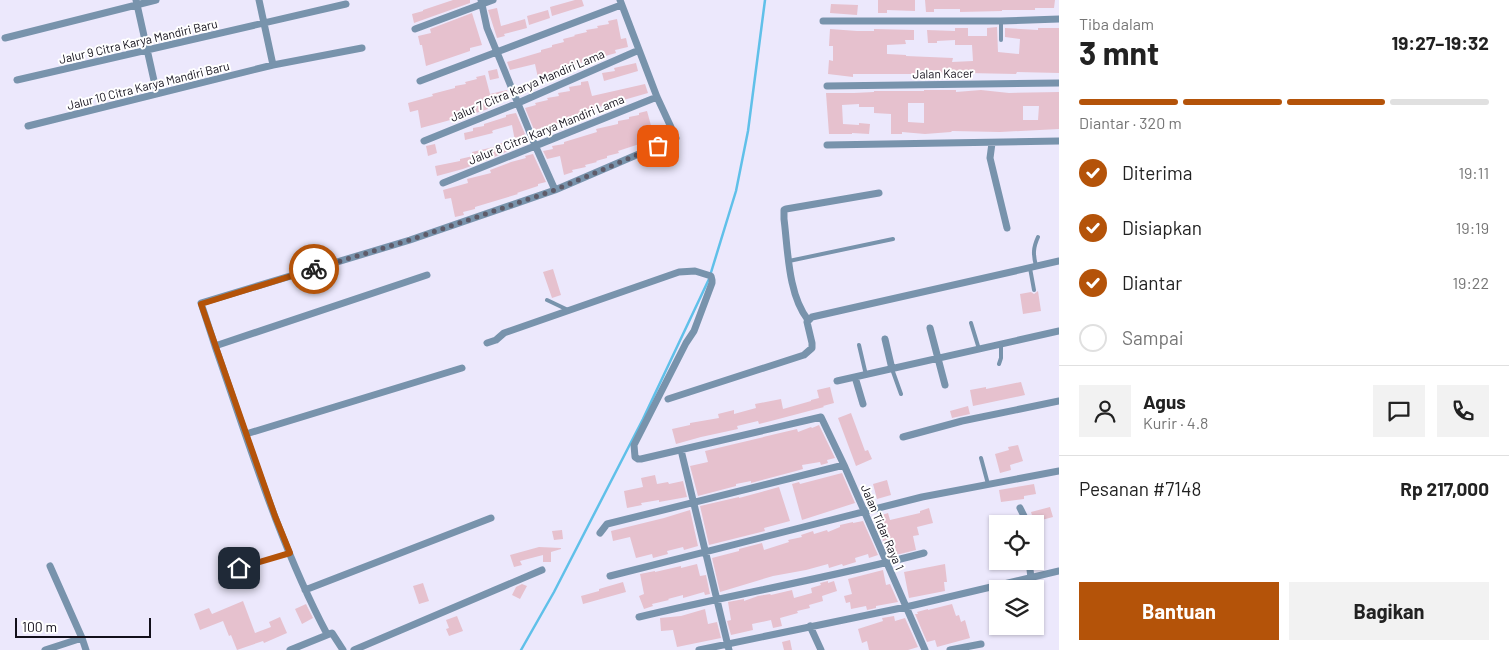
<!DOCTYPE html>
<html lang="id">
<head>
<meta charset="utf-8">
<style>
	body { margin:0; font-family:Barlow,sans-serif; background:#f2f2f2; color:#222; height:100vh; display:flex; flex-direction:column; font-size:19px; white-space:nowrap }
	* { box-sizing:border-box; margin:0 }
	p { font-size:16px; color:#767676 }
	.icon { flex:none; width:28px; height:28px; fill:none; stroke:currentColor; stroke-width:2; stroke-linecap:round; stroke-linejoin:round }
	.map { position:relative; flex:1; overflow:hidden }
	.panel { display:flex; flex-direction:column; background:#fff; width:450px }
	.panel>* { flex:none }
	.fabs { position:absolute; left:989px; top:515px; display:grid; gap:10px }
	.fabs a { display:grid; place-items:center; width:55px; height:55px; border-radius:0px; background:#fff; box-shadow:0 1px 4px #0004; font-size:25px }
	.scale { position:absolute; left:15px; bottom:12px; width:136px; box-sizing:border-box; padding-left:5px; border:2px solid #120f1a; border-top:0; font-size:14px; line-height:18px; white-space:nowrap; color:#120f1a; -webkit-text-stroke:4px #fff; paint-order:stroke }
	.pin { position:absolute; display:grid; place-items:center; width:42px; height:42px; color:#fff; margin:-21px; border-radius:10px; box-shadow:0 2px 8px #0006 }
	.courier { position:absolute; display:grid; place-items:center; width:50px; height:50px; margin:-25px; border:4px solid #b45309; border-radius:50%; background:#fff; color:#222; box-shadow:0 1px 6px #0007 }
	.overview em { font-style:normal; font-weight:700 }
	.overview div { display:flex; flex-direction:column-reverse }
	.overview { display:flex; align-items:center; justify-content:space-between; height:85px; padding:0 20px }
	h1 { font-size:32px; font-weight:700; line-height:38px }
	.bar { display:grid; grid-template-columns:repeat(4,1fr); gap:8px 5px; align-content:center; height:60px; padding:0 20px }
	.bar i { height:6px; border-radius:4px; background:#e0e0e0 }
	.bar .selected { background:#b45309 }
	.bar p { grid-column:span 4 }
	.line { display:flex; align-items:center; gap:12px; padding:0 20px; border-top:1px solid #e0e0e0 }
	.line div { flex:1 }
	.round { display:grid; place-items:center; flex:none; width:52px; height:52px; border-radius:0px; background:#f2f2f2 }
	ol { padding:0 20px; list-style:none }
	li { display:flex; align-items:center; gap:15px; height:55px }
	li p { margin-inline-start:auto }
	li .icon { padding:5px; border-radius:50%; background:#b45309; color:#fff; stroke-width:4 }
	li:last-child { color:#767676 }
	li i { width:28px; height:28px; border:2px solid #e0e0e0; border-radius:50% }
	.primary-button { display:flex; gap:10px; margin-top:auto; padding:10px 20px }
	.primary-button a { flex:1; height:58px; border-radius:0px; background:#b45309; color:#fff; font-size:20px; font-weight:700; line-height:58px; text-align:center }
	.primary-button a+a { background:#f2f2f2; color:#222 }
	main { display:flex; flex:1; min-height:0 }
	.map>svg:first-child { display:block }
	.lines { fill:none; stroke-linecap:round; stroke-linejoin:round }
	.stream { stroke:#60c0e9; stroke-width:2.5 }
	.building { fill:#e6c1ce; fill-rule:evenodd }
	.lane { stroke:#7893ac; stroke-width:4 }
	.street { stroke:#7893ac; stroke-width:7 }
	.done { stroke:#5e5b69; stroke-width:5; stroke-dasharray:0 9 }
	.route { stroke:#b45309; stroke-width:6 }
	.labels { text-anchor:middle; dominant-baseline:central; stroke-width:4; stroke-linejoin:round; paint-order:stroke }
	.street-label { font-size:12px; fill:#120f1a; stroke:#fff }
</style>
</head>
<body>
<main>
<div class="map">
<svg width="1059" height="650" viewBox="0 0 1059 650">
	<rect width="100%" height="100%" fill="#ece8fc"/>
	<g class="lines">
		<!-- stream -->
		<path class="stream" d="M 521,650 L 554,592 L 643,419 L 709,279 L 736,191 L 748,131 L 765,0"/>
	</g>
	<!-- building -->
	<path class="building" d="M 453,0 L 470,0 L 470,3 L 414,23 L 412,14 L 423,11 L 423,10 Z
		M 575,0 L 582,0 L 584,6 L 552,16 L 550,7 Z
		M 878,0 L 915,0 L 915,11 L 887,10 L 887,13 L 878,13 Z
		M 925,0 L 1055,0 L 1054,8 L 1035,8 L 1035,10 L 1002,10 L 1002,11 L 960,12 L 960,9 L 934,9 L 934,12 L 926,12 Z
		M 831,4 L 858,5 L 857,15 L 830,13 Z
		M 497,8 L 501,26 L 525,19 L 527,28 L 504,34 L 505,36 L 497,38 L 488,10 Z
		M 548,10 L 550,18 L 529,25 L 527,16 Z
		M 472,13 L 482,45 L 470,48 L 470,51 L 426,66 L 422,45 L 420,45 L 418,36 L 431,33 L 430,29 Z
		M 617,19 L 621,39 L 626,38 L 628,47 L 615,50 L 616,53 L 563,68 L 564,70 L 538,78 L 535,64 L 510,70 L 507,62 L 541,52 L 541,50 L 552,47 L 552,45 L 564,42 L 563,39 L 575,36 L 574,35 L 587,32 L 586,30 L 598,28 L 597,26 L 609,24 L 608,21 Z
		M 997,27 L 998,52 L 1019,54 L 1020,39 L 1005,37 L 1005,28 L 1038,30 L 1038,28 L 1059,28 L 1059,73 L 1017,72 L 1016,74 L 967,73 L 948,75 L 939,74 L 939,72 L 922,71 L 922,74 L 853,74 L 853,77 L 828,74 L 829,60 L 833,61 L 833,46 L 829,46 L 830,29 L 857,31 L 874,31 L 874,29 L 914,30 L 914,40 L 905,40 L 906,44 L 887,45 L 887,54 L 906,55 L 906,56 L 953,58 L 952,62 L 973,61 L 972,45 L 955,45 L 955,40 L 937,41 L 937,43 L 928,43 L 927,30 L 955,31 L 955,28 L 968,28 L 968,36 L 987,36 L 987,28 Z
		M 636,63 L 638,71 L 604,81 L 602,73 L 615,71 L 614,68 Z
		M 497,69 L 499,78 L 490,80 L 488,71 Z
		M 485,75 L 490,94 L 507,90 L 510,99 L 487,105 L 488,109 L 476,113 L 421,128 L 418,110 L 410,112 L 408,103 L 433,96 L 432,94 L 455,88 L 455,86 L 466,84 L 465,82 L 477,79 L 476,77 Z
		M 588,81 L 592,96 L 645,84 L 648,93 L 599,107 L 588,111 L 589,113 L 567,119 L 567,121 L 535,132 L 525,108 L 536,105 L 535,103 L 548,100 L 547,98 L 559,96 L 558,93 L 570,91 L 569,87 L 581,85 L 581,82 Z
		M 924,90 L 956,90 L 956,92 L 981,90 L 1009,93 L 1059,92 L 1059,129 L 1000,132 L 952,131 L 951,132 L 925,134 L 902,132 L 902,134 L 891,134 L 891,114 L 874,113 L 874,107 L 859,107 L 859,104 L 842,105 L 843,124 L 859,125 L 859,123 L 870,124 L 869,134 L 852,133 L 852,134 L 829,134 L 826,93 L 854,93 L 874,92 L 874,91 L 924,91 ZM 908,103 L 924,103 L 924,123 L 908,122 ZM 1023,106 L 1039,106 L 1038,120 L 1023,120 Z
		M 647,111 L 652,129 L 665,127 L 667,135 L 618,151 L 619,153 L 607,156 L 607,158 L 596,161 L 597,162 L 585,165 L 586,167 L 572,170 L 573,172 L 564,175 L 560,156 L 547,159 L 543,151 L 553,149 L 552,146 L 564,144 L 564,142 L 597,132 L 596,129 L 618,124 L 618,121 L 629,119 L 629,117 L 639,115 L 639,113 Z
		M 516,113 L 525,134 L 524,135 L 525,138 L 515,141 L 512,125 L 494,130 L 492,131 L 493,133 L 465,140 L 464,133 L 473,131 L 473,128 L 484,126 L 484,124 L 506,117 L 506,115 Z
		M 506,142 L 508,151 L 485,161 L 470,164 L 471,166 L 463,169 L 437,176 L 435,166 L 460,161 L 460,159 L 473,156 L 472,152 L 498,146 L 497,144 Z
		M 435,144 L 437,153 L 428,156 L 426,146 Z
		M 533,154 L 546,182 L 538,184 L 538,186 L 517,193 L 518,194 L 475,207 L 475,209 L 463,212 L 464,215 L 455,217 L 451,198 L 445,199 L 443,190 L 468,183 L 467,179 L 491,173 L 490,170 L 511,162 L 526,158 L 525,156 Z
		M 553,269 L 561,295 L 552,298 L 543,272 Z
		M 1038,291 L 1041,311 L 1023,314 L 1020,294 L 1031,292 L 1034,294 Z
		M 1021,382 L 1025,395 L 973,406 L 970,390 L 986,387 L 986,389 Z
		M 830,387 L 834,403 L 823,406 L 824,407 L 771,421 L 759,424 L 758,421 L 737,426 L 738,429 L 701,437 L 676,444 L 672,429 L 690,425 L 690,423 L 719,418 L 718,414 L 734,410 L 734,414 L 756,408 L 755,404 L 781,399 L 783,409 L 811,401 L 811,400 L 819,398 L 817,390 Z
		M 968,406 L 970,414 L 952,418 L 950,411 Z
		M 851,413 L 865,451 L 868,450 L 872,459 L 856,466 L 838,418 Z
		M 819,425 L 835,458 L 827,460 L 828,463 L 821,465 L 820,462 L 802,465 L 803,469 L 796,471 L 751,483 L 751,481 L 736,484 L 736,486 L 698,496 L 690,466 L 708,462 L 705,451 L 797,429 L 798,432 L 811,427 L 812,428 Z
		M 1018,445 L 1023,461 L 1010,465 L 1011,470 L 1000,473 L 995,454 L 1009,450 L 1008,447 Z
		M 842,473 L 855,503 L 802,520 L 792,484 L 799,482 L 800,484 Z
		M 655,475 L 657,484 L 668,482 L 669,484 L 683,481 L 687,497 L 659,502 L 659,500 L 641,503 L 642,505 L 627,508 L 624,491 L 643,487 L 641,478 Z
		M 887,480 L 891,495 L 877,499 L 873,484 Z
		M 1034,484 L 1036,494 L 1024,496 L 1024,499 L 1001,502 L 999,490 Z
		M 779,487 L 790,521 L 764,528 L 765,531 L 709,545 L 700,506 L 739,497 L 739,498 Z
		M 1050,507 L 1053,517 L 1034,522 L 1031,512 Z
		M 929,508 L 933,523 L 917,527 L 919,535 L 913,536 L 916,550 L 900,554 L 896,554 L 893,539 L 883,541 L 873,518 L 888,513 L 890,520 L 920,513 L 920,511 Z
		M 690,510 L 698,546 L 684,550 L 683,547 L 667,551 L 668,554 L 653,558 L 652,554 L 636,558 L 630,537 L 613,541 L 611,531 L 664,518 Z
		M 863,521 L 878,555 L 869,558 L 868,554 L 855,558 L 856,562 L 843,566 L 842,564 L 829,568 L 828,564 L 806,570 L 773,576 L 720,592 L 712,558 L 739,551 L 739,549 L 762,543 L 764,550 L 789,542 L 788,540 L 802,537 L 801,535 L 813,531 L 814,534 L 827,530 L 828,532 L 840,527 L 840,525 L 853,522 L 853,523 Z
		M 562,530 L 563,539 L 554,540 L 552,531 Z
		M 539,547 L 561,548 L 561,549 L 551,552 L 551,562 L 543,562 L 543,555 L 520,561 L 522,565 L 514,567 L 510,555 Z
		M 697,564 L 700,576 L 706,575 L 710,594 L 705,595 L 704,592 L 683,598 L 683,595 L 668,599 L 669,600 L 652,604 L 653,606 L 644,609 L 639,596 L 644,594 L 640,574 L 655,571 L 655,572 L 681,566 L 681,568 Z
		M 945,564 L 947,582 L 944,582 L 945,591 L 909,598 L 904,572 Z
		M 883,570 L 886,585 L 890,584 L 898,602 L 876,606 L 876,608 L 867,610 L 866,606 L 851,609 L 850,602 L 846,603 L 844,596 L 852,594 L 848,579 Z
		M 828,581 L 828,583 L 834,581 L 837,591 L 822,596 L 823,601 L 809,605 L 810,608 L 797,611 L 798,613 L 780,618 L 782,626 L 773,628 L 771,620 L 752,624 L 753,630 L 731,635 L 727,621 L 731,620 L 728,602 L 744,599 L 744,601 L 758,596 L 770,594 L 771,595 L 792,590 L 794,598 L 812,593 L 811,588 L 821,585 L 820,583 Z
		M 623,582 L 626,592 L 583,604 L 581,596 L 599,591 L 599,589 Z
		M 423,583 L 429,601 L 419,604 L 413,586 Z
		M 522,584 L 527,586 L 520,599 L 512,595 L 516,587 Z
		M 243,601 L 255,633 L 271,627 L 269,622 L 280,617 L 287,633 L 264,643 L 263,641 L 237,650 L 231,635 L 229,636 L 223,621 L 200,630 L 194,614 L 209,608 L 212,614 Z
		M 306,604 L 313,618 L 302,624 L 295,609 Z
		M 952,604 L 956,616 L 959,615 L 961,622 L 965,620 L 970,638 L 937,647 L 935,640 L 927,642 L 915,614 L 918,614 L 917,612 L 928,609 L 928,610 Z
		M 705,609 L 708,624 L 717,622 L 721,638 L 677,647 L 673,630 L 661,631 L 660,618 L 681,616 Z
		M 457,616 L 463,631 L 449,636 L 446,629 L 449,628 L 446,620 Z
		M 894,616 L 895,621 L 905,618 L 918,647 L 908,650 L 869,650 L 867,641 L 862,643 L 858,629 L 883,621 L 882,618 Z
		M 790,640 L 792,650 L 784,650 L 782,642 Z"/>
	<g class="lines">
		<!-- lane -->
		<path class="lane" d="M 1001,40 L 1001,21
			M 789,261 L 893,239
			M 1036,266 C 1033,254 1033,248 1038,237
			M 1030,268 L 1034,290
			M 547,300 L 568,310
			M 971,323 L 979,349
			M 859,345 L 866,375
			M 999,364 L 1001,358 L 1001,344
			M 892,369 L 901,394
			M 981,458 L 988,484
			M 239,568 L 290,553"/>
		<!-- street -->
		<path class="street" d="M 136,0 L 157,94
			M 259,0 L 273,65
			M 481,0 L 487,28 L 535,145 L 555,190
			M 823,21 L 1001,21 L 1059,19
			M 415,29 L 493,0
			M 5,38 L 156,0
			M 17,80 L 346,4
			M 420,81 L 621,5
			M 827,86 L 1059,83
			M 28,126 L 273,65 L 362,48
			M 424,141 L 518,103 L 639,50
			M 992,143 L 990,158 L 1007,228
			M 827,145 L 1059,141
			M 443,183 L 657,97
			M 808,320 C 788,295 788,250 784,219 L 784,210 L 786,209 L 879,193
			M 930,328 L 945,385
			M 885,339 L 892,369
			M 487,343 L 496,340 L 504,333 L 679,272 L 695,271 L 711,276 L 712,280 L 712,283 L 694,331 L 686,343 L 634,445 L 635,457 L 638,459 L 641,459 L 821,417 L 844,465 L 925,650
			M 215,346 L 201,303 L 410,240 L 555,190 L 676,138 L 657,97 L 620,0
			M 855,377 L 863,404
			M 837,381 L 1059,331
			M 668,399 L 804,355 L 812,348 L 812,343 L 807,322 L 812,317 L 1059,261
			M 246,434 L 462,368
			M 903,437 L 962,421 L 1059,401
			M 681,450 L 729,650
			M 1020,508 L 1028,524
			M 600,533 L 607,524 L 844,465
			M 1029,561 L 1031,578
			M 50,566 L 82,638 L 86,650
			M 610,576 L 922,497 L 1059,471
			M 305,590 L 491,518
			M 639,617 C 734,594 830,578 924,553
			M 810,626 L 821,650
			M 327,634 C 279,543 249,443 215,346 L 427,275
			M 45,650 L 82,638
			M 290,650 L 332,633 L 343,650
			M 354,650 L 542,570
			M 699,650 L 906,607 L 1059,571
			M 950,650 L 981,644"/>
	</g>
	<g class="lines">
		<!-- done -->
		<path class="done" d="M 314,269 L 410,240 L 555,190 L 658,146"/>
		<!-- route -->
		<path class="route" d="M 239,568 L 290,553 L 275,516 L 201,304 L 314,269"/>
	</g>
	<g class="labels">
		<!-- street labels -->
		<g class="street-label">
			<text transform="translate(138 41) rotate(-13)">Jalur 9 Citra Karya Mandiri Baru</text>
			<text transform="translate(943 73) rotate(-1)">Jalan Kacer</text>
			<text transform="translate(148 85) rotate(-14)">Jalur 10 Citra Karya Mandiri Baru</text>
			<text transform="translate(527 85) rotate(-23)">Jalur 7 Citra Karya Mandiri Lama</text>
			<text transform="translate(546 129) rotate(-22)">Jalur 8 Citra Karya Mandiri Lama</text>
			<text transform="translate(883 527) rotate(67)">Jalan Tidar Raya 1</text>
		</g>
	</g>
</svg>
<div class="fabs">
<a><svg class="icon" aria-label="locate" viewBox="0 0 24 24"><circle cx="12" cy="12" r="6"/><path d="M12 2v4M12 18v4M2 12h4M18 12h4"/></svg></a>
<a><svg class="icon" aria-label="layers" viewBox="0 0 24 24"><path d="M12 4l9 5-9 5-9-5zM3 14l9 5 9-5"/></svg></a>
</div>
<div class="scale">100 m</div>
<div class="pin" style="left:658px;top:146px;background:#ea580c"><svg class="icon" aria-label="bag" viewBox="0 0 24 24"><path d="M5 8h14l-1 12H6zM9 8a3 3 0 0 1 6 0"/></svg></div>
<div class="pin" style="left:239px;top:568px;background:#1f2937"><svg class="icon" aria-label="home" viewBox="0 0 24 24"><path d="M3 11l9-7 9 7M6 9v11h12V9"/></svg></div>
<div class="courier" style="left:314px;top:269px"><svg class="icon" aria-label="bike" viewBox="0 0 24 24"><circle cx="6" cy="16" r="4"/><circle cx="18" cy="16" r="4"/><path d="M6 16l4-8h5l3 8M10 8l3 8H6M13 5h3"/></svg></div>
</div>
<section class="panel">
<div class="overview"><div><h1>3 mnt</h1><p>Tiba dalam</p></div><em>19:27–19:32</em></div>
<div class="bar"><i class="selected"></i><i class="selected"></i><i class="selected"></i><i></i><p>Diantar · 320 m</p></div>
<ol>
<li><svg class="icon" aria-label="check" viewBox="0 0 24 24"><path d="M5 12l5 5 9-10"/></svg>Diterima<p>19:11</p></li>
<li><svg class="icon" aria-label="check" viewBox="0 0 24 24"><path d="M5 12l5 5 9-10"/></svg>Disiapkan<p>19:19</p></li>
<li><svg class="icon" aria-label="check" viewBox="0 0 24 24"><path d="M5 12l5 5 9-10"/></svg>Diantar<p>19:22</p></li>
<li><i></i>Sampai</li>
</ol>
<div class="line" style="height:90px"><a class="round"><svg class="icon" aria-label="person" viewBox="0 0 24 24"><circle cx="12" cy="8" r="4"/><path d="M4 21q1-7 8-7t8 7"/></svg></a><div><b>Agus</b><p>Kurir · 4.8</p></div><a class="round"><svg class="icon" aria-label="chat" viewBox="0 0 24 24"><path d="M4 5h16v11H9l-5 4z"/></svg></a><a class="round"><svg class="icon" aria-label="phone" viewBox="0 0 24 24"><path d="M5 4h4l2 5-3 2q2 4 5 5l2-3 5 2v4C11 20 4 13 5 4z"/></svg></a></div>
<div class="line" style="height:65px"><div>Pesanan #7148</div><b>Rp 217,000</b></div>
<div class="primary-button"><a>Bantuan</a><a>Bagikan</a></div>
</section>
</main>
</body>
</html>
